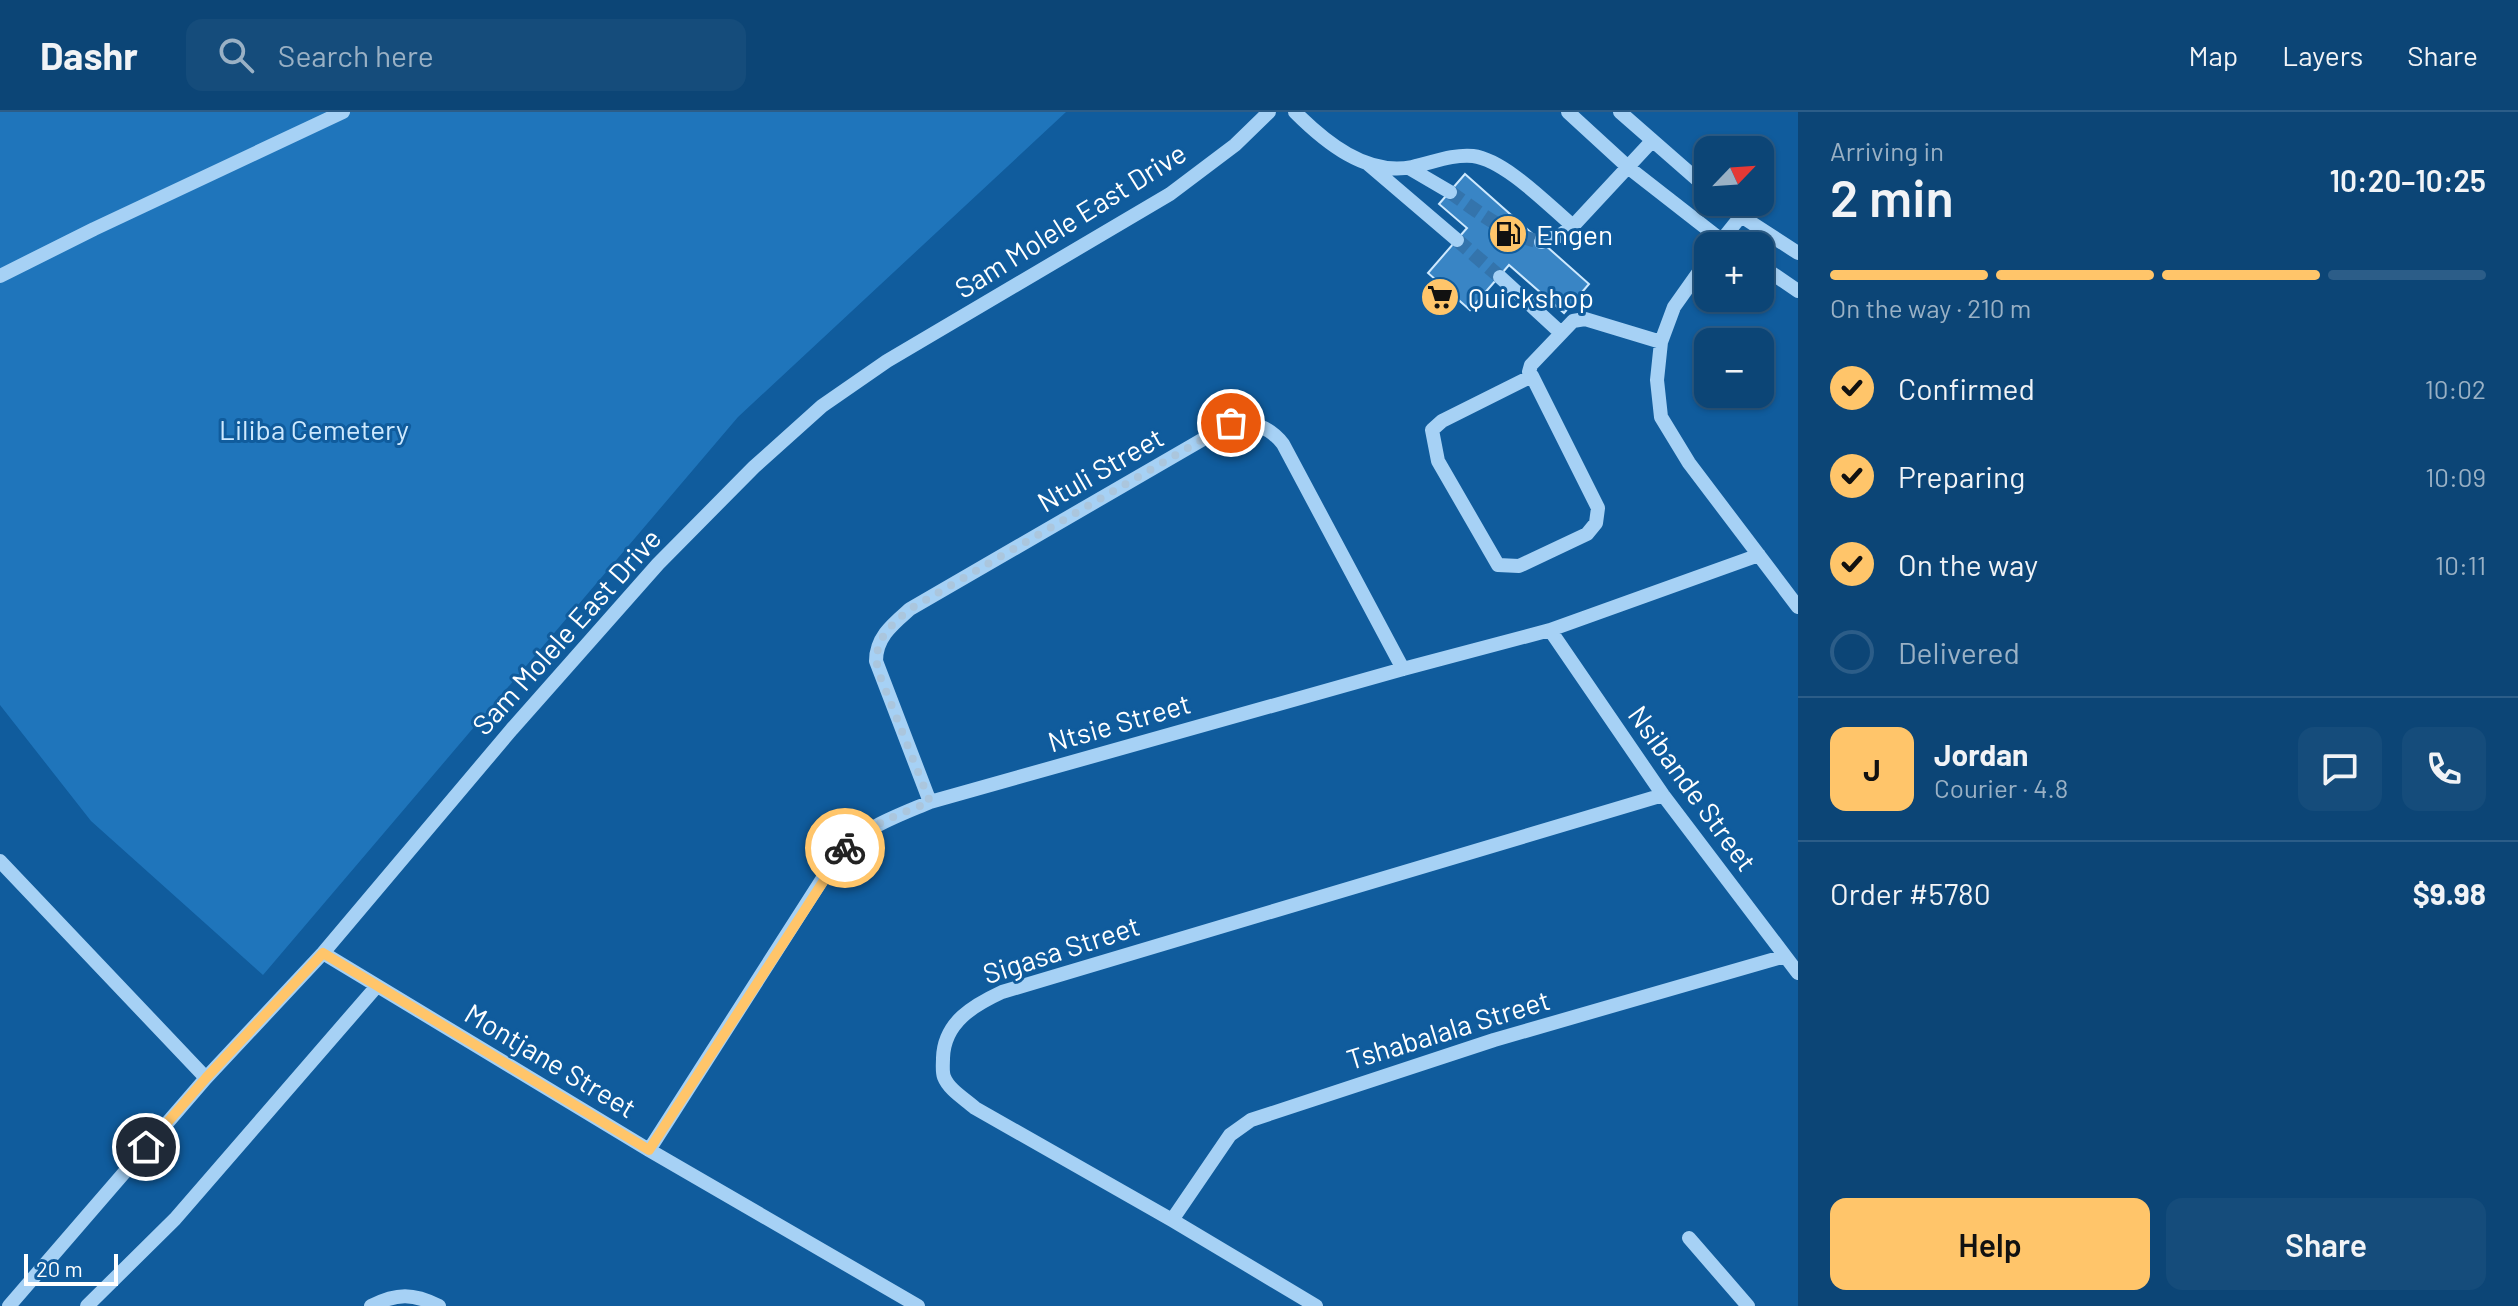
<!DOCTYPE html>
<html lang="en">
<head>
<meta charset="utf-8">
<style>
	body { margin:0; font-family:Barlow,sans-serif; background:#154c7b; color:#f1f3f6; height:100vh; display:flex; flex-direction:column; font-size:30px; white-space:nowrap }
	* { box-sizing:border-box; margin:0 }
	p { font-size:26px; color:#9ab1c5 }
	.icon { flex:none; width:44px; height:44px; fill:none; stroke:currentColor; stroke-width:2; stroke-linecap:round; stroke-linejoin:round }
	.map { position:relative; flex:1; overflow:hidden }
	.panel { display:flex; flex-direction:column; background:#0c4576; width:720px }
	.panel>* { flex:none }
	.needle { width:52px; rotate:65deg }
	.buttons { position:absolute; left:1694px; top:24px; display:grid; gap:16px }
	.buttons a { display:grid; place-items:center; width:80px; height:80px; border-radius:16px; background:#0c4576; box-shadow:0 2px 6px #0004,0 0 0 2px #2c5d88; font-size:40px }
	.scale { position:absolute; left:24px; bottom:20px; width:94px; box-sizing:border-box; padding-left:8px; border:4px solid #fff; border-top:0; font-size:22px; line-height:28px; white-space:nowrap; color:#fff; -webkit-text-stroke:6px #105c9d; paint-order:stroke }
	.pin { position:absolute; display:grid; place-items:center; width:68px; height:68px; color:#fff; margin:-34px; border:4px solid #fff; border-radius:50%; box-shadow:0 2px 8px #0007 }
	.courier { position:absolute; display:grid; place-items:center; width:80px; height:80px; margin:-40px; border:6px solid #ffc56a; border-radius:50%; background:#fff; color:#222; box-shadow:0 2px 10px #0007 }
	.headline em { font-style:normal; font-weight:600 }
	.headline div { display:flex; flex-direction:column-reverse }
	.headline { display:flex; align-items:center; justify-content:space-between; height:136px; padding:0 32px }
	h1 { font-size:52px; font-weight:600; line-height:60px }
	.bar { display:grid; grid-template-columns:repeat(4,1fr); gap:12px 8px; align-content:center; height:96px; padding:0 32px }
	.bar i { height:10px; border-radius:6px; background:#2c5d88 }
	.bar .selected { background:#ffc56a }
	.bar p { grid-column:span 4 }
	.line { display:flex; align-items:center; gap:20px; padding:0 32px; border-top:2px solid #2c5d88 }
	.line div { flex:1 }
	.round { display:grid; place-items:center; flex:none; width:84px; height:84px; border-radius:16px; background:#154c7b }
	ol { padding:0 32px; list-style:none }
	li { display:flex; align-items:center; gap:24px; height:88px }
	li p { margin-inline-start:auto }
	li .icon { padding:8px; border-radius:50%; background:#ffc56a; color:#111; stroke-width:4 }
	li:last-child { color:#9ab1c5 }
	li i { width:44px; height:44px; border:4px solid #2c5d88; border-radius:50% }
	.cta { display:flex; gap:16px; margin-top:auto; padding:16px 32px }
	.cta a { flex:1; height:92px; border-radius:16px; background:#ffc56a; color:#111; font-size:32px; font-weight:600; line-height:92px; text-align:center }
	.cta a+a { background:#154c7b; color:#f1f3f6 }
	header { display:flex; align-items:center; gap:48px; box-sizing:border-box; height:112px; padding:0 40px; background:#0c4576; border-bottom:2px solid #2c5d88 }
	header strong { font-size:38px }
	nav { display:flex; gap:44px; margin-inline-start:auto; font-size:28px }
	.search { width:560px; height:72px; background:#154c7b; display:flex; align-items:center; gap:20px; box-sizing:border-box; padding:0 28px; border-radius:16px; color:#9ab1c5; font-size:30px }
	main { display:flex; flex:1; min-height:0 }
	.map>svg:first-child { display:block }
	.green { fill:#1f75bb }
	.building { fill:#3985c5; stroke:#cee9fe; stroke-width:2 }
	.lines { fill:none; stroke-linecap:round; stroke-linejoin:round }
	.minor-tunnel { stroke:#3474ac; stroke-width:14; stroke-dasharray:14 7; stroke-linecap:butt }
	.minor { stroke:#a6d1f5; stroke-width:14 }
	.done { stroke:#abc6dd; stroke-width:8; stroke-dasharray:0 14.4 }
	.route { stroke:#ffc56a; stroke-width:10 }
	.labels { text-anchor:middle; dominant-baseline:central; stroke-width:6; stroke-linejoin:round; paint-order:stroke }
	.street-label { font-size:28px; fill:#fff; stroke:#105c9d }
	.poi-label { font-size:28px; fill:#fff; stroke:#105c9d; text-anchor:start }
	.park-label { font-size:28px; fill:#cee9fe; stroke:#105c9d }
</style>
</head>
<body>
<header>
<strong>Dashr</strong>
<div class="search"><svg class="icon" aria-label="search" viewBox="0 0 24 24"><circle cx="10" cy="10" r="6"/><path d="M15 15l6 6"/></svg>Search here</div>
<nav><a>Map</a><a>Layers</a><a>Share</a></nav>
</header>
<main>
<div class="map">
<svg width="1798" height="1194" viewBox="0 0 1798 1194">
	<rect width="100%" height="100%" fill="#105c9d"/>
	<!-- green -->
	<path class="green" d="M 0,0 L 1066,0 L 738,305 L 263,863 L 91,709 L 0,593 Z"/>
	<!-- building -->
	<path class="building" d="M 1465,62 L 1589,172 L 1564,201 L 1509,153 L 1470,198 L 1428,161 L 1467,116 L 1439,92 Z"/>
	<g class="lines">
		<!-- minor-tunnel -->
		<path class="minor-tunnel" d="M 1450,80 C 1478,100 1507,123 1541,130
			M 1457,128 L 1500,165"/>
		<!-- minor -->
		<path class="minor" d="M 1295,0 C 1325,30 1366,64 1412,55 C 1432,51 1452,42 1473,44 C 1505,48 1548,93 1573,114 L 1652,29
			M 1568,0 L 1629,56 L 1729,134
			M 1620,0 L 1708,77
			M 1368,52 L 1457,128
			M 1409,56 L 1450,80
			M 1724,90 L 1741,104 L 1798,141
			M 1541,130 L 1559,124 L 1573,114
			M 1717,134 L 1741,104
			M 1708,147 L 1674,195 L 1661,230 L 1657,268 L 1661,305 L 1689,351 L 1798,495
			M 1760,153 L 1798,179
			M 0,164 L 94,117 L 343,0
			M 1500,165 L 1561,221
			M 1532,264 L 1442,309 L 1432,318 L 1438,349 L 1498,453 L 1519,454 L 1587,422 L 1596,411 L 1598,396 L 1532,264 L 1529,260 L 1531,253 L 1573,209 L 1585,207 L 1661,230
			M 1550,518 L 1663,683 L 1798,861
			M 930,690 L 876,549 C 876,525 893,512 910,497 L 1231,311 C 1253,310 1269,314 1283,332 L 1403,557
			M 0,749 L 206,966
			M 323,841 L 649,1038 L 918,1194
			M 649,1038 L 839,741 C 865,715 897,704 930,690 L 1403,557 L 1550,518 L 1759,443
			M 1172,1108 L 1230,1023 L 1251,1008 L 1494,928 L 1785,844
			M 1689,1126 L 1748,1194
			M 9,1194 L 206,966 L 323,841 L 512,617 L 658,452 L 754,355 L 822,294 L 887,249 L 1170,82 L 1235,33 L 1269,0
			M 87,1194 L 175,1107 L 377,874
			M 371,1194 C 397,1181 413,1181 439,1194
			M 1316,1194 L 1172,1108 L 975,996 C 965,987 949,978 944,965 C 942,960 943,952 943,946 C 944,910 974,893 1002,880 L 1663,683"/>
	</g>
	<g class="lines">
		<!-- done -->
		<path class="done" d="M 845,736 C 868,713 900,702 930,690 L 878,559 C 872,529 889,515 910,497 L 1231,311"/>
		<!-- route -->
		<path class="route" d="M 146,1035 L 206,966 L 323,841 L 649,1038 L 845,736"/>
	</g>
	<!-- icons -->
	<defs>
		<g id="fuel-disc" transform="scale(2)"><circle r="9.5" fill="#ffc56a" stroke="#105c9d"/><path d="M-5.5-6h7V0h2V4h1.3V-2.5L3-4.5l.8-.8L6-3V5H2.5V1h-1V6h-7ZM-4.2-4.7v3.2H.2V-4.7Z" fill="#111"/></g>
		<g id="supermarket-disc" transform="scale(2)"><circle r="9.5" fill="#ffc56a" stroke="#105c9d"/><path d="M-6-5.5h2.5l.6 2H6L4.5 2H-2.5L-4.4-4H-6ZM-1.5 3.2a1.3 1.3 0 1 0 .1 0ZM3 3.2a1.3 1.3 0 1 0 .1 0Z" fill="#111"/></g>
	</defs>
	<g fill-rule="evenodd">
		<use href="#fuel-disc" x="1508" y="122"/>
		<use href="#supermarket-disc" x="1440" y="185"/>
	</g>
	<g class="labels">
		<!-- street labels -->
		<g class="street-label">
			<text transform="translate(1070 108) rotate(-32)">Sam Molele East Drive</text>
			<text transform="translate(1100 357) rotate(-30)">Ntuli Street</text>
			<text transform="translate(566 519) rotate(-48)">Sam Molele East Drive</text>
			<text transform="translate(1119 610) rotate(-16)">Ntsie Street</text>
			<text transform="translate(1693 676) rotate(54)">Nsibande Street</text>
			<text transform="translate(1061 837) rotate(-18)">Sigasa Street</text>
			<text transform="translate(1448 917) rotate(-17)">Tshabalala Street</text>
			<text transform="translate(551 948) rotate(31)">Montjane Street</text>
		</g>
		<!-- poi labels -->
		<g class="poi-label">
			<text x="1536" y="122">Engen</text>
			<text x="1468" y="185">Quickshop</text>
		</g>
		<!-- park labels -->
		<g class="park-label">
			<text x="314" y="317">Liliba Cemetery</text>
		</g>
	</g>
</svg>
<div class="buttons">
<a><svg class="needle" viewBox="-14 -14 28 28"><path d="M0-13l5 13h-10z" fill="#e53935"/><path d="M0 13l5-13h-10z" fill="#9ab1c5"/></svg></a>
<a>+</a>
<a>−</a>
</div>
<div class="scale">20 m</div>
<div class="pin" style="left:1231px;top:311px;background:#ea580c"><svg class="icon" aria-label="bag" viewBox="0 0 24 24"><path d="M5 8h14l-1 12H6zM9 8a3 3 0 0 1 6 0"/></svg></div>
<div class="pin" style="left:146px;top:1035px;background:#1f2937"><svg class="icon" aria-label="home" viewBox="0 0 24 24"><path d="M3 11l9-7 9 7M6 9v11h12V9"/></svg></div>
<div class="courier" style="left:845px;top:736px"><svg class="icon" aria-label="bike" viewBox="0 0 24 24"><circle cx="6" cy="16" r="4"/><circle cx="18" cy="16" r="4"/><path d="M6 16l4-8h5l3 8M10 8l3 8H6M13 5h3"/></svg></div>
</div>
<section class="panel">
<div class="headline"><div><h1>2 min</h1><p>Arriving in</p></div><em>10:20–10:25</em></div>
<div class="bar"><i class="selected"></i><i class="selected"></i><i class="selected"></i><i></i><p>On the way · 210 m</p></div>
<ol>
<li><svg class="icon" aria-label="check" viewBox="0 0 24 24"><path d="M5 12l5 5 9-10"/></svg>Confirmed<p>10:02</p></li>
<li><svg class="icon" aria-label="check" viewBox="0 0 24 24"><path d="M5 12l5 5 9-10"/></svg>Preparing<p>10:09</p></li>
<li><svg class="icon" aria-label="check" viewBox="0 0 24 24"><path d="M5 12l5 5 9-10"/></svg>On the way<p>10:11</p></li>
<li><i></i>Delivered</li>
</ol>
<div class="line" style="height:144px"><b class="round" style="background:#ffc56a;color:#111">J</b><div><b>Jordan</b><p>Courier · 4.8</p></div><a class="round"><svg class="icon" aria-label="chat" viewBox="0 0 24 24"><path d="M4 5h16v11H9l-5 4z"/></svg></a><a class="round"><svg class="icon" aria-label="phone" viewBox="0 0 24 24"><path d="M5 4h4l2 5-3 2q2 4 5 5l2-3 5 2v4C11 20 4 13 5 4z"/></svg></a></div>
<div class="line" style="height:104px"><div>Order #5780</div><b>$9.98</b></div>
<div class="cta"><a>Help</a><a>Share</a></div>
</section>
</main>
</body>
</html>
